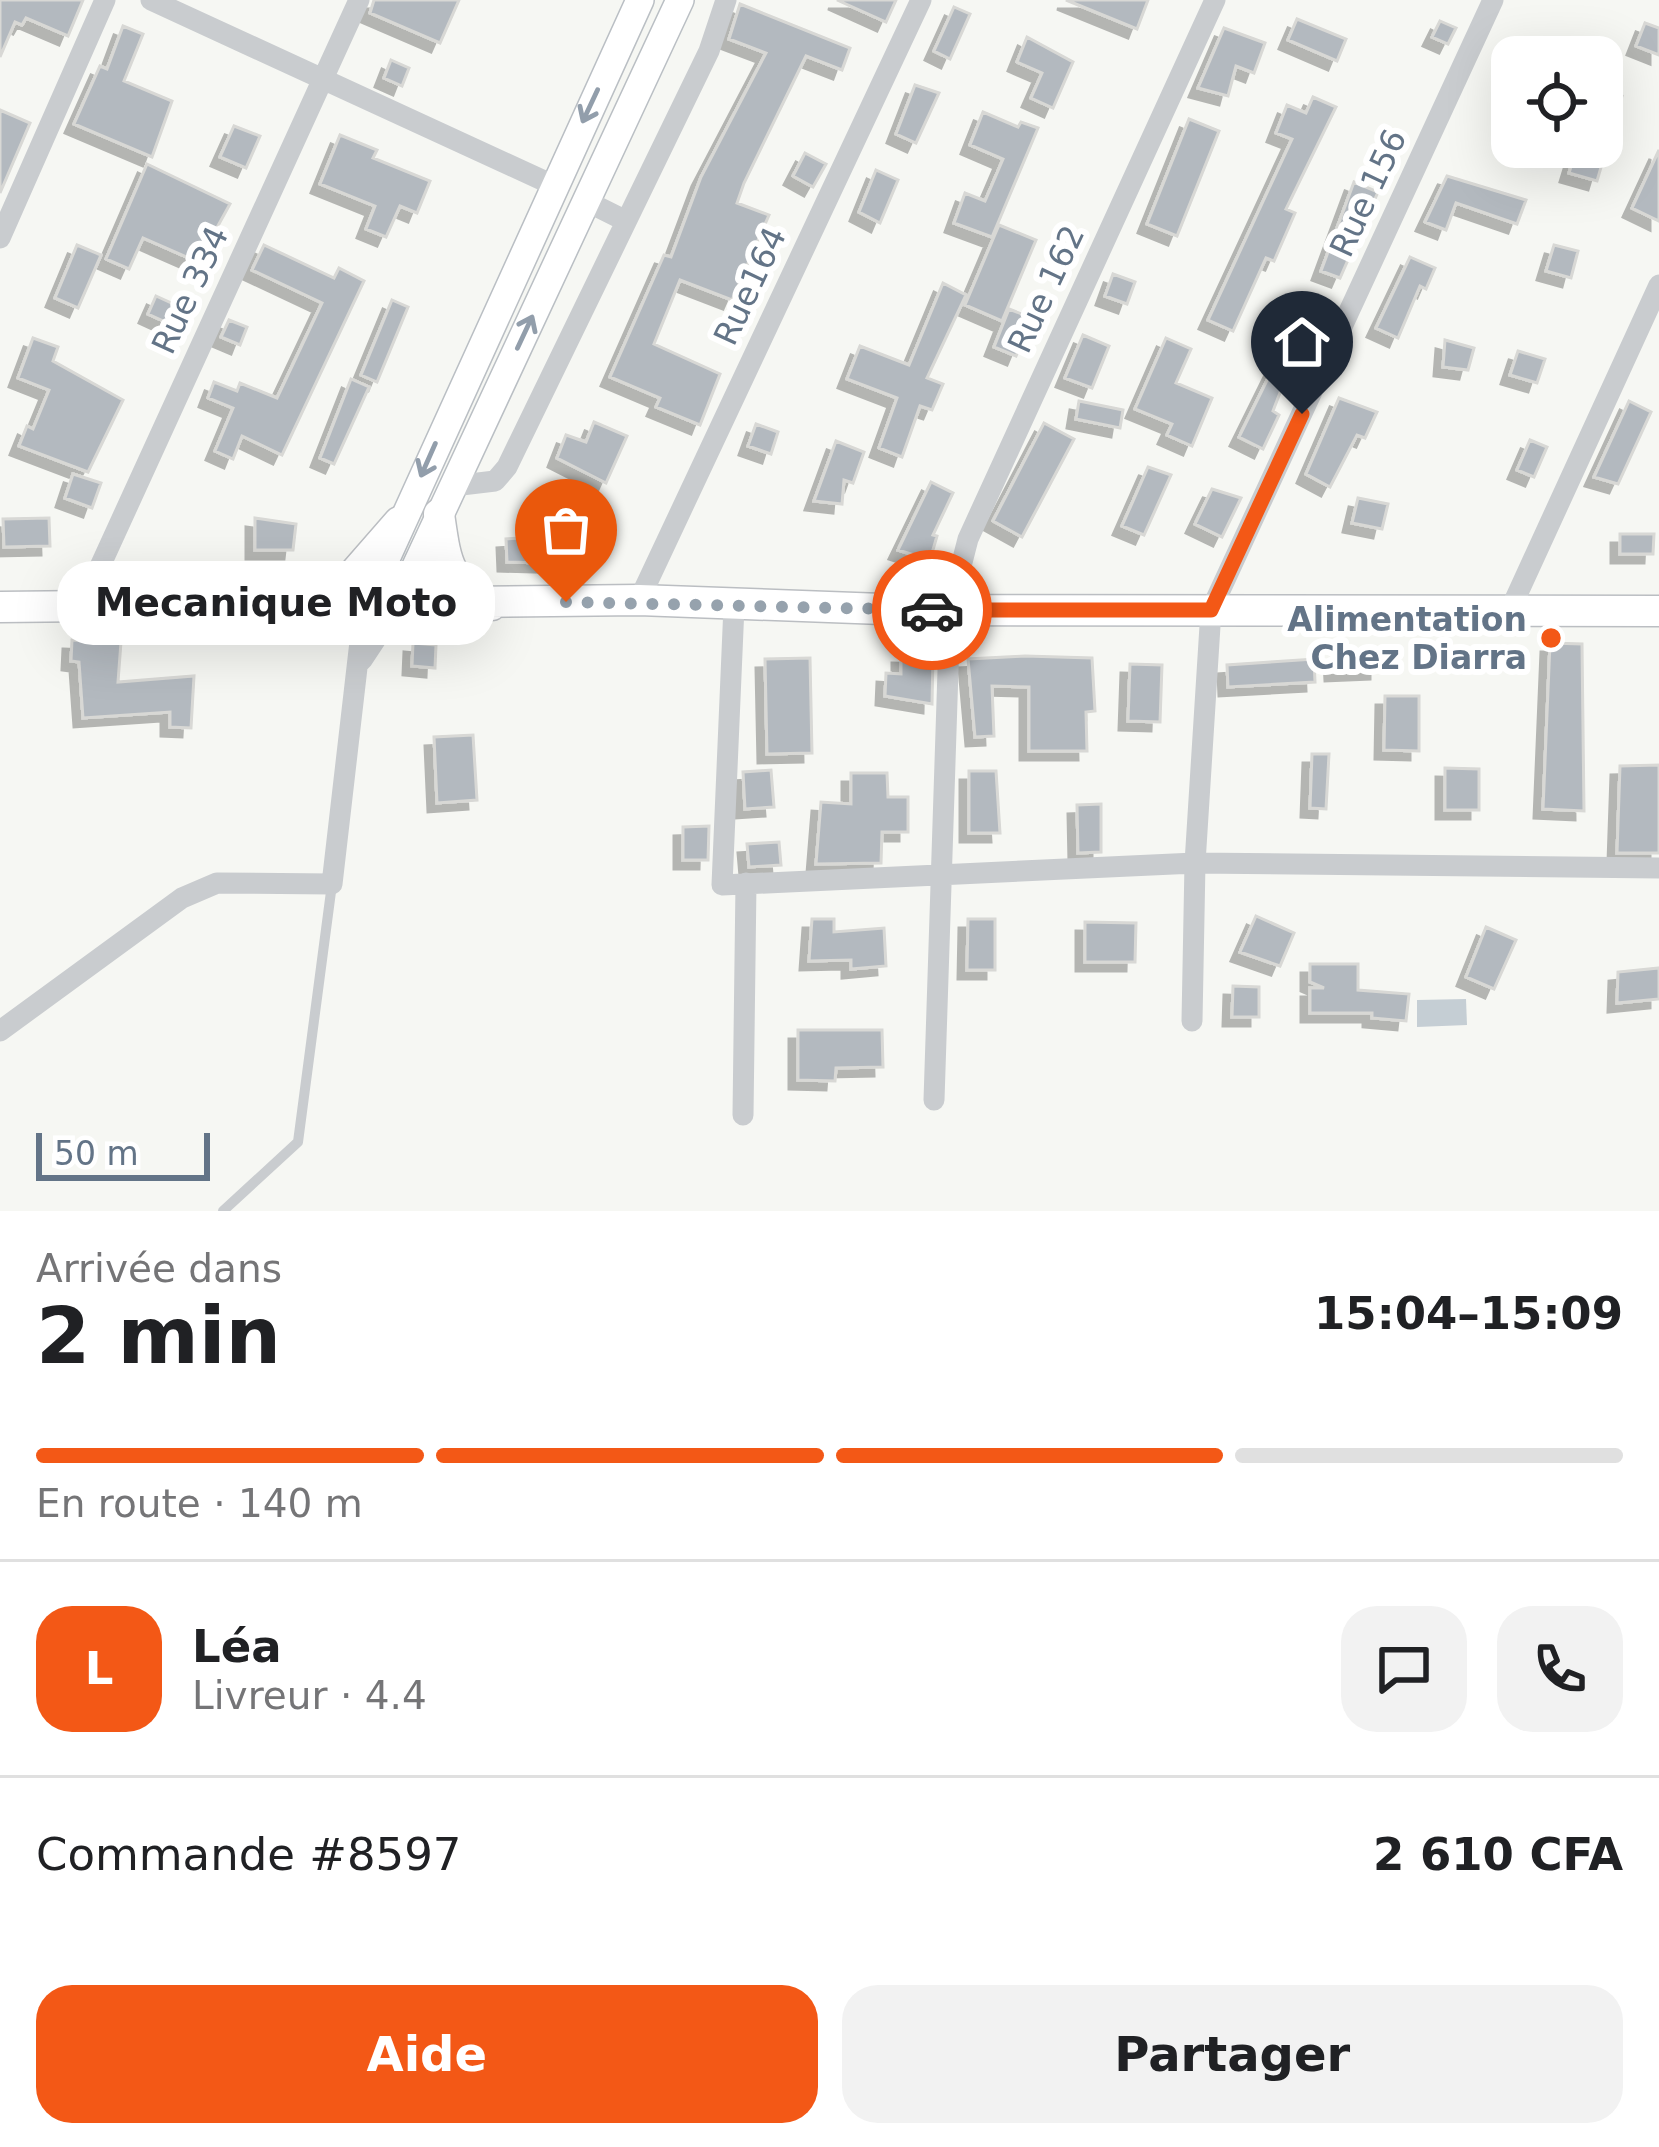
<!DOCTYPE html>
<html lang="fr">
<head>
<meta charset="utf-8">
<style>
	body { margin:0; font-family:"DejaVu Sans",sans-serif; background:#f2f2f2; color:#202124; height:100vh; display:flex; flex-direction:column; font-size:45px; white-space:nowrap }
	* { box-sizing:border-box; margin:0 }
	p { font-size:39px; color:#757577 }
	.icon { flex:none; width:66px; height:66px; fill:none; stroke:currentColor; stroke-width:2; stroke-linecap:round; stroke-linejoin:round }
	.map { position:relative; height:1211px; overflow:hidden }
	.side { display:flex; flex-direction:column; background:#fff; flex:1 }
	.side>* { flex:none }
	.tools { position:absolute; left:1491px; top:36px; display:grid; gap:24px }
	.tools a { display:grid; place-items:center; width:132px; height:132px; border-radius:24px; background:#fff; box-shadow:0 12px 48px #0002; font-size:60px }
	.scale { position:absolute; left:36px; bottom:30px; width:174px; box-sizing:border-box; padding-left:12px; border:6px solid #637487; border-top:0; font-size:33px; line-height:42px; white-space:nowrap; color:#637487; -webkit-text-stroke:9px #fff; paint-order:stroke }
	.pin { position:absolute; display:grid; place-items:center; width:102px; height:102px; color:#fff; margin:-123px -51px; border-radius:50% 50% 50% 0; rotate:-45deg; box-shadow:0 0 12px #0007 }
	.pin .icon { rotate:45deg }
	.courier { position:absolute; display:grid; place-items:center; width:120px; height:120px; margin:-60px; border:9px solid #f35816; border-radius:50%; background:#fff; color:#222; box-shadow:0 3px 15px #0007 }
	.bubble { position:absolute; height:84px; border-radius:36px; background:#fff; box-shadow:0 12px 48px #0002; font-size:39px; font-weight:800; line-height:84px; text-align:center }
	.summary em { font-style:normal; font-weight:800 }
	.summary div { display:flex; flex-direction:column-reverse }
	.summary { display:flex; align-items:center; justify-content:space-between; height:204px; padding:0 36px }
	h1 { font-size:78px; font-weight:800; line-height:90px }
	.bar { display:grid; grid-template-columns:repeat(4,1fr); gap:18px 12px; align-content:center; height:144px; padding:0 36px }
	.bar i { height:15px; border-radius:9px; background:#e0e0e0 }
	.bar .on { background:#f35816 }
	.bar p { grid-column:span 4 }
	.line { display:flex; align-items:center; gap:30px; padding:0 36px; border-top:3px solid #e0e0e0 }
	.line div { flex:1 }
	.round { display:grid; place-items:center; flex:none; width:126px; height:126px; border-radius:36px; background:#f2f2f2 }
	.action { display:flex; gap:24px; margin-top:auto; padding:24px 36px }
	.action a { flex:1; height:138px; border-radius:36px; background:#f35816; color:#fff; font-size:48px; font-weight:800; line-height:138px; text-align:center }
	.action a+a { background:#f2f2f2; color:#202124 }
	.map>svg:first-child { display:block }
	.water { fill:#c5ced4 }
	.building { fill:#b3b9bf; stroke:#d8d8d5; stroke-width:3; filter:url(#shadow) }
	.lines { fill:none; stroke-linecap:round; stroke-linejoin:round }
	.secondary-casing { stroke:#babfc4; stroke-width:30 }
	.primary-casing { stroke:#bbbec2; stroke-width:33 }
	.lane { stroke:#c9cccf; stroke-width:10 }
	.street { stroke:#c9cccf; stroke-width:21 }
	.secondary { stroke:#fff; stroke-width:27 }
	.primary { stroke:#fff; stroke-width:30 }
	.oneway { stroke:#929eab }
	.done { stroke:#96a2ad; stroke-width:12; stroke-dasharray:0 21.6 }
	.route { stroke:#f35816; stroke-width:15 }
	.poi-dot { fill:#f35816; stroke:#fff; stroke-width:4.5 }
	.labels { text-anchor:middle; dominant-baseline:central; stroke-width:12; stroke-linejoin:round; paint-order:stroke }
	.street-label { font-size:33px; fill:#637487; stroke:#fff }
	.poi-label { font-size:33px; font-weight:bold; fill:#637487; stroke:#fff; text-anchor:end }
</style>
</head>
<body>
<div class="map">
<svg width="1659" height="1211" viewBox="0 0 1659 1211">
	<defs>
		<filter id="shadow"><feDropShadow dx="-9" dy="9" stdDeviation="0" flood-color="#0004"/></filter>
	</defs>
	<rect width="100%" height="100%" fill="#f6f7f3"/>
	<!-- water -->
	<path class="water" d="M 1466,999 L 1467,1025 L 1417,1027 L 1417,1000 Z"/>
	<!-- building -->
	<path class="building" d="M 0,0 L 83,0 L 68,36 L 26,18 L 22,25 L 15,22 L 0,57 Z
		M 374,0 L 459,0 L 440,43 L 370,13 Z
		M 837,0 L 896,0 L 886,22 Z
		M 1066,0 L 1148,0 L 1137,29 Z
		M 740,4 L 850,48 L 842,70 L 806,56 L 744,183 L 737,203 L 769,215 L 732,300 L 680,280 L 654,344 L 720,374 L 700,425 L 656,407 L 660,398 L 610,377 L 664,255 L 671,257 L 701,177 L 766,53 L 729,39 Z
		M 954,7 L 970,14 L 950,59 L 934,51 Z
		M 1297,19 L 1346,39 L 1337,61 L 1288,40 Z
		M 1440,21 L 1456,28 L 1448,44 L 1432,37 Z
		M 1645,23 L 1659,28 L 1659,55 L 1636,46 Z
		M 123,26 L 143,34 L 124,81 L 172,101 L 152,157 L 74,124 L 100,66 L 107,69 Z
		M 1224,28 L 1265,43 L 1254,73 L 1236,66 L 1228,96 L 1198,88 Z
		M 1027,37 L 1073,62 L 1053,108 L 1031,98 L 1042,73 L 1017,62 Z
		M 391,60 L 409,68 L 402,86 L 384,78 Z
		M 915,85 L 939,93 L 916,143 L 896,134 Z
		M 1602,90 L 1622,96 L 1597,181 L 1569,173 L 1577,147 L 1602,147 Z
		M 1313,97 L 1336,107 L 1286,209 L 1295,213 L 1274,261 L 1266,258 L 1233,331 L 1208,320 L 1292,139 L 1276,133 L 1287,105 L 1306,113 Z
		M 0,110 L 30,123 L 0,193 Z
		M 983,112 L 1018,127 L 1021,122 L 1038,128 L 992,237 L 954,223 L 965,193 L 985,201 L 1003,159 L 970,145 Z
		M 1189,119 L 1219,131 L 1177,236 L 1147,224 Z
		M 234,126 L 260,136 L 246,168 L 220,157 Z
		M 340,135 L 377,150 L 373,158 L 430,181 L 417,213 L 400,206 L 386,237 L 366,229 L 375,206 L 320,184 Z
		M 1659,150 L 1659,221 L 1632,208 Z
		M 805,153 L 826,164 L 813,187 L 793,176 Z
		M 147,164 L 230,204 L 198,262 L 143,238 L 129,269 L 106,259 Z
		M 876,170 L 898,180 L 880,223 L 859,212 Z
		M 1447,176 L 1526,200 L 1517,224 L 1456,203 L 1446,230 L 1425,222 Z
		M 1354,182 L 1378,192 L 1340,278 L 1321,271 Z
		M 999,225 L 1036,240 L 1002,321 L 965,305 Z
		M 77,245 L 101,255 L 78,308 L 55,298 Z
		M 264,245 L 334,278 L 339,268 L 364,281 L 282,455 L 242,436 L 233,459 L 215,451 L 233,408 L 208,398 L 214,382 L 237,391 L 240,383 L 277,398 L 322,303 L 252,270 Z
		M 1554,245 L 1578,251 L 1571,278 L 1546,271 Z
		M 1410,257 L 1435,268 L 1426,289 L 1420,286 L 1398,338 L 1376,328 Z
		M 1113,274 L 1135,282 L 1127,304 L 1105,296 Z
		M 943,283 L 966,295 L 927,378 L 943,384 L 932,410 L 920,406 L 902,457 L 879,448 L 897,398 L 847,379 L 860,346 L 909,365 Z
		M 156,296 L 180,307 L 172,325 L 148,314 Z
		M 392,300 L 408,307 L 377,382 L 361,375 Z
		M 1009,309 L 1032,318 L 1016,356 L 994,347 Z
		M 1298,315 L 1318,324 L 1306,350 L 1287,341 Z
		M 229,320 L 247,327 L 240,345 L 221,337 Z
		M 1083,335 L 1109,346 L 1092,388 L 1065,378 Z
		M 33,338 L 58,347 L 53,361 L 123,400 L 88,472 L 19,446 L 27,426 L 33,429 L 49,390 L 18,378 Z
		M 1166,338 L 1191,349 L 1176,383 L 1212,398 L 1192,446 L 1167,435 L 1172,424 L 1135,409 Z
		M 1445,340 L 1474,348 L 1468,370 L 1443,367 Z
		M 1518,351 L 1545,359 L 1537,383 L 1510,375 Z
		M 1280,354 L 1293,359 L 1273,411 L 1279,415 L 1263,449 L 1239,437 Z
		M 351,379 L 369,387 L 334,464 L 320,458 Z
		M 1339,398 L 1377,412 L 1365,438 L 1357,435 L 1330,487 L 1306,474 Z
		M 1079,401 L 1123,410 L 1120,428 L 1076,419 Z
		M 1629,401 L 1651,412 L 1618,484 L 1594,477 Z
		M 594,422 L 627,436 L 606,483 L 557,458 L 566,435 L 586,442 Z
		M 1044,423 L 1074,439 L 1022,537 L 993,521 Z
		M 756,424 L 778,432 L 771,454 L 748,446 Z
		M 1530,440 L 1547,447 L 1534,477 L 1517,470 Z
		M 836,441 L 864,452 L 853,483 L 844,480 L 842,504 L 814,501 Z
		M 1148,467 L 1171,475 L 1144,535 L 1122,526 Z
		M 73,474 L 101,483 L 92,508 L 65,498 Z
		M 931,482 L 953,493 L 933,535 L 937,536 L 930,560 L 898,550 Z
		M 1212,489 L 1241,498 L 1222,537 L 1195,524 Z
		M 1358,498 L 1388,504 L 1382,529 L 1352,523 Z
		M 49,518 L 50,546 L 4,547 L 3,519 Z
		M 255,518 L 296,524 L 293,550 L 255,550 Z
		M 577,526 L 576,564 L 507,562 L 506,539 L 537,537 L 537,527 Z
		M 1620,534 L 1654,534 L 1653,554 L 1620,554 Z
		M 72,640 L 121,642 L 118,682 L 194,676 L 191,728 L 170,727 L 170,712 L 83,718 L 79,662 L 71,661 Z
		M 413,643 L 436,645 L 435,668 L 412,666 Z
		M 1550,643 L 1582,644 L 1584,811 L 1543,809 Z
		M 1379,651 L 1379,670 L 1334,672 L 1333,653 Z
		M 901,654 L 933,655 L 932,704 L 885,696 L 886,673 L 901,674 Z
		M 1025,656 L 1092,658 L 1095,711 L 1086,712 L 1087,751 L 1029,751 L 1029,687 L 992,686 L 994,736 L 975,737 L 968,659 Z
		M 810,658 L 812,753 L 767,754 L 765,659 Z
		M 1314,659 L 1315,682 L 1228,687 L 1227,665 Z
		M 1130,664 L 1162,665 L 1160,722 L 1128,721 Z
		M 1385,696 L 1419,696 L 1419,751 L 1384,750 Z
		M 473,735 L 477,800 L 437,803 L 434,737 Z
		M 1312,754 L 1329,754 L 1326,809 L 1310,808 Z
		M 1659,765 L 1659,853 L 1617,853 L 1620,766 Z
		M 1445,768 L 1479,769 L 1479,810 L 1445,810 Z
		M 771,770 L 774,807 L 745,809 L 743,772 Z
		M 969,771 L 996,771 L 1000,833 L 969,833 Z
		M 851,773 L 887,773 L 888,797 L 908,797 L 908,832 L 882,832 L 881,863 L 816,864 L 821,802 L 851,804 Z
		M 1101,804 L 1101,852 L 1078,853 L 1077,805 Z
		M 709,826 L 708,860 L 683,860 L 683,827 Z
		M 779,842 L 781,865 L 749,867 L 747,844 Z
		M 1256,916 L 1294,933 L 1280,966 L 1240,952 Z
		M 812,919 L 834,919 L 834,932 L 884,928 L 886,966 L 851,969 L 851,960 L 809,961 Z
		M 968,919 L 995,919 L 995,970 L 967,970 Z
		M 1085,922 L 1136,923 L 1135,962 L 1085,962 Z
		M 1486,927 L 1516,940 L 1494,989 L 1466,977 Z
		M 1310,964 L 1358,964 L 1358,990 L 1409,994 L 1406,1021 L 1372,1018 L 1372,1013 L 1310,1013 L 1310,988 L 1324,988 L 1310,982 Z
		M 1659,968 L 1659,999 L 1617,1003 L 1618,972 Z
		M 1233,986 L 1259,987 L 1259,1017 L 1232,1017 Z
		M 798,1030 L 882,1030 L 883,1067 L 836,1068 L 835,1081 L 798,1080 Z"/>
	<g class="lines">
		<!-- secondary casing -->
		<g class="secondary-casing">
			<path id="secondary" d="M 364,607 L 640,0
				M 397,607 L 680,0"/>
		</g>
		<!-- primary casing -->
		<g class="primary-casing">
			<path id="primary" d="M 439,514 C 446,562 447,582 492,605
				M 0,607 L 639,600 L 909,610 L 1659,611
				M 308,607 L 351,577 L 399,522"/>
		</g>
		<!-- lane -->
		<path class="lane" d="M 223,1211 L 298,1142 L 332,884"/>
		<!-- street -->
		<path class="street" d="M 151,0 L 553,185
			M 586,201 L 626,221
			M 0,238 L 105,0
			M 453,486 L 495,481 L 507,467 L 709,51 L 726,0
			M 639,600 L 921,0
			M 734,606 L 722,885 L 1195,863 L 1659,868
			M 81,608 L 359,0
			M 1511,608 L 1659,285
			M 362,660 L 397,607
			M 1192,1021 L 1195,863 L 1211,610 L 1493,0
			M 0,1031 L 182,898 L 217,883 L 332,884 L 364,607
			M 934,1100 L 950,609 L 968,539 L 1215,0
			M 743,1115 L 746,883"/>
		<!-- secondary -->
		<use href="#secondary" class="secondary"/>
		<!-- primary -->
		<use href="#primary" class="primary"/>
	</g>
	<!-- one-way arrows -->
	<defs><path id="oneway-shaft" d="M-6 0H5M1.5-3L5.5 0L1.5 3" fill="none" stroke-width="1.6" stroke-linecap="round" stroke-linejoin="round" transform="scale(3)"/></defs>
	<g class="oneway">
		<use href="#oneway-shaft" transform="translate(590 106) rotate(115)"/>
		<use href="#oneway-shaft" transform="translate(525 332) rotate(-65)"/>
		<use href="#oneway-shaft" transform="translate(428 460) rotate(114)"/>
	</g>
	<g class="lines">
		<!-- done -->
		<path class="done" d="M 566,602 L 932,610"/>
		<!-- route -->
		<path class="route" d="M 932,610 L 1211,610 L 1302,414"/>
	</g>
	<!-- markers -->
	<circle class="poi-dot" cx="1551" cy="638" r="12"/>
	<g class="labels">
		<!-- street labels -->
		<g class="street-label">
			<text transform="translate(1368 193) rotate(-65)">Rue 156</text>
			<text transform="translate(750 286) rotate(-65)">Rue164</text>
			<text transform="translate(1046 289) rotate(-65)">Rue 162</text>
			<text transform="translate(190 290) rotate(-65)">Rue 334</text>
		</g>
		<!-- poi labels -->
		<g class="poi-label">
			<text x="1527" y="619">Alimentation<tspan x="1527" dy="38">Chez Diarra</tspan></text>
		</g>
	</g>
</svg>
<div class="tools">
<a><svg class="icon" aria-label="locate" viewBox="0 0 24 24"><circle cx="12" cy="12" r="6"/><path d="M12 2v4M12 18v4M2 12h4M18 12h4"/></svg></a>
</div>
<div class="scale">50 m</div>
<div class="pin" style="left:566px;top:602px;background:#ea580c"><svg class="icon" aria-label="bag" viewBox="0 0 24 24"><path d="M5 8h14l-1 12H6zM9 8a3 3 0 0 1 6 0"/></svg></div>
<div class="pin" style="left:1302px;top:414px;background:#1f2937"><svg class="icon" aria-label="home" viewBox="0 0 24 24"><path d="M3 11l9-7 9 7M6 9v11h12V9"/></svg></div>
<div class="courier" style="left:932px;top:610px"><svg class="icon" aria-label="car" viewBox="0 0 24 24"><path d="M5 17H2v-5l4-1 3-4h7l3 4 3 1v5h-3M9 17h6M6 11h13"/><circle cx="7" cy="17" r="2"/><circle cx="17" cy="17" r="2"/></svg></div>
<div class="bubble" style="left:57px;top:561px;width:438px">Mecanique Moto</div>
</div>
<section class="side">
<div class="summary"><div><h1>2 min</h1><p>Arrivée dans</p></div><em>15:04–15:09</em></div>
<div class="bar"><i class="on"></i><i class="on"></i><i class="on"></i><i></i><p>En route · 140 m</p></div>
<div class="line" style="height:216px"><b class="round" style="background:#f35816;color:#fff">L</b><div><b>Léa</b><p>Livreur · 4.4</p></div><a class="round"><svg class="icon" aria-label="chat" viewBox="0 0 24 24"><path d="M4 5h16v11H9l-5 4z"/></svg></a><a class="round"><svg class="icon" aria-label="phone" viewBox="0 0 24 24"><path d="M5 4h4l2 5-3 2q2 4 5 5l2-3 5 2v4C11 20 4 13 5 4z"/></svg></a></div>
<div class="line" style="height:156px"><div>Commande #8597</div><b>2 610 CFA</b></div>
<div class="action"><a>Aide</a><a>Partager</a></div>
</section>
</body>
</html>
